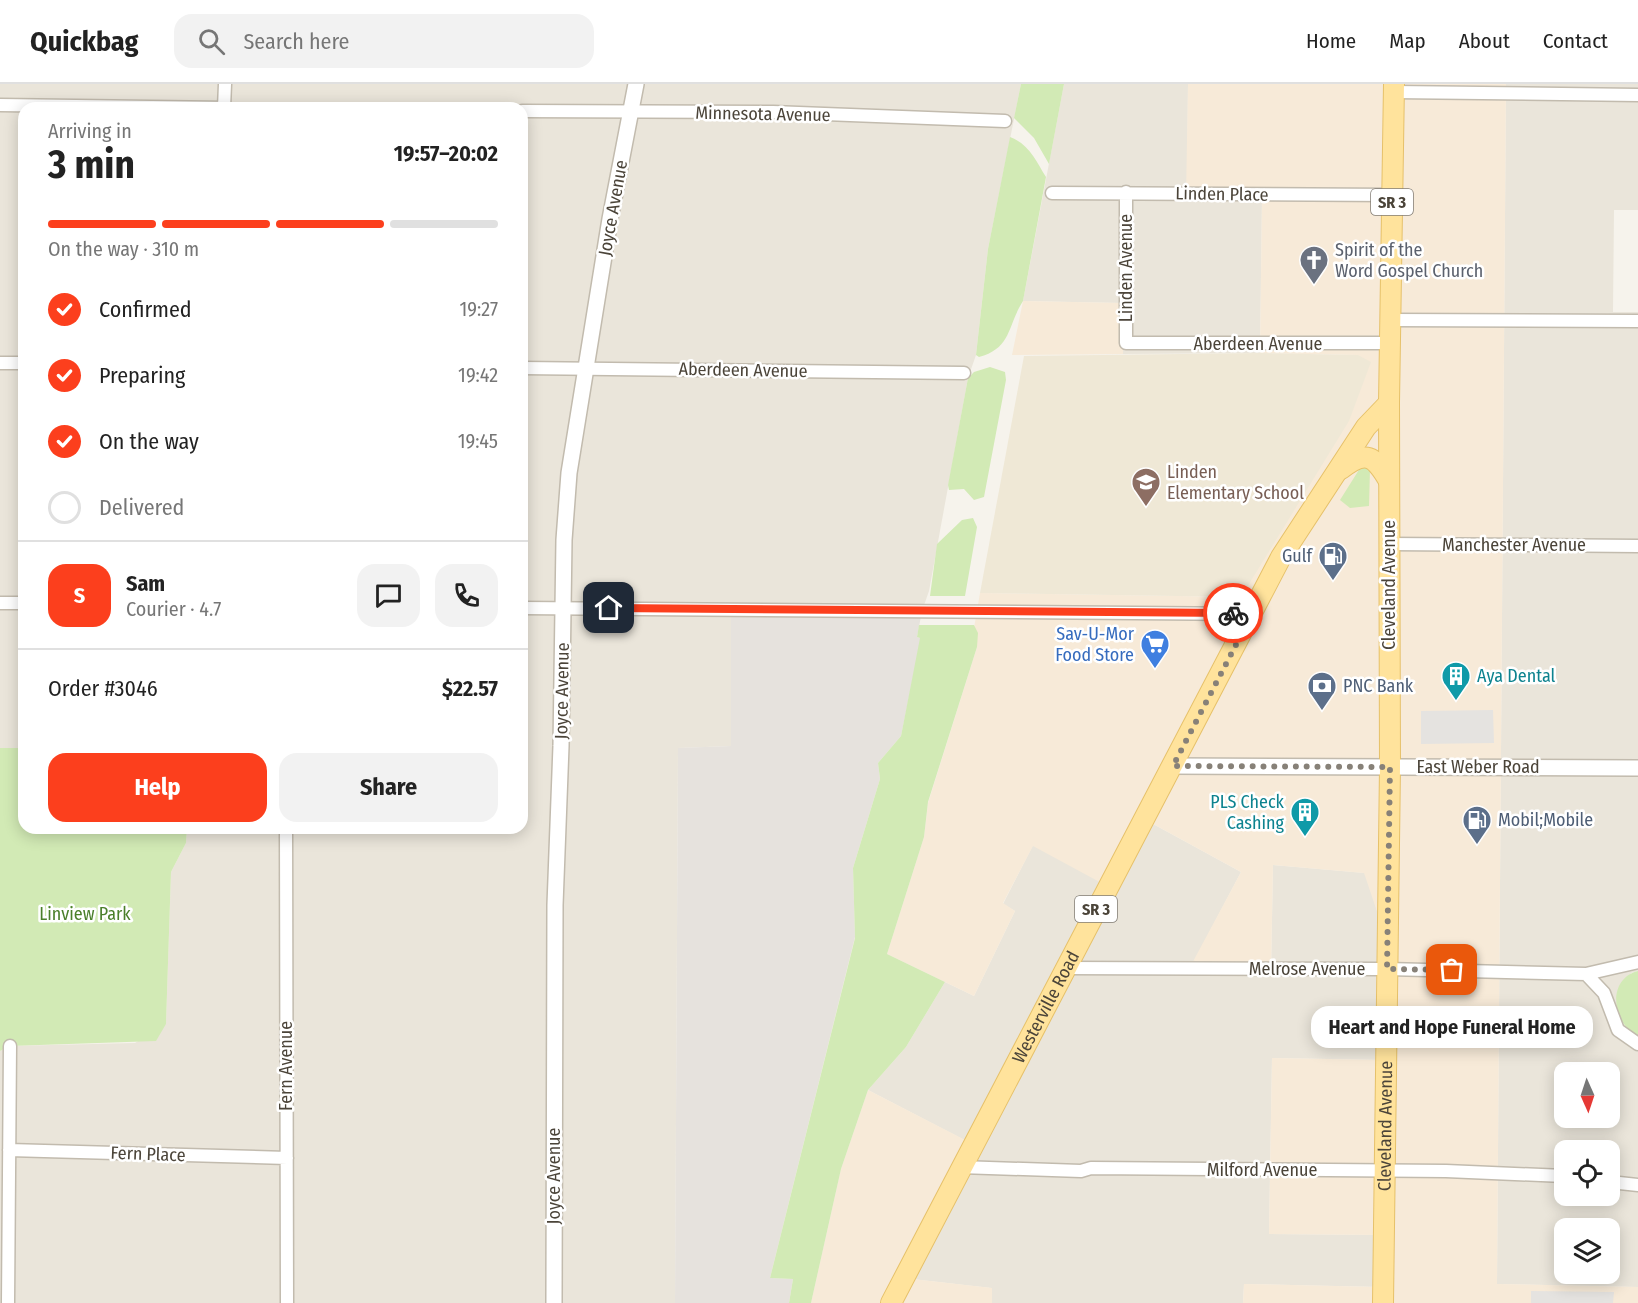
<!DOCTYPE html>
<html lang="en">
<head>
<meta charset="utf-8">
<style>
	body { margin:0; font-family:"Fira Sans Condensed",sans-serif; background:#f2f2f2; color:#222; height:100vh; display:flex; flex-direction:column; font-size:22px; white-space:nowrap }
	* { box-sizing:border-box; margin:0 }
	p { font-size:20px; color:#767676 }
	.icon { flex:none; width:33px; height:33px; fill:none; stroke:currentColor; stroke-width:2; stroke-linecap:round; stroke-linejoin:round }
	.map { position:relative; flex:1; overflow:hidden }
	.side { position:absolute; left:18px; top:18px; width:510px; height:732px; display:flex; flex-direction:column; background:#fff; border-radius:18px; box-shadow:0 3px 15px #0003 }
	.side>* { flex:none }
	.needle { width:39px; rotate:177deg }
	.fabs { position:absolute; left:1554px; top:978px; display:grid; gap:12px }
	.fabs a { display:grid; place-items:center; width:66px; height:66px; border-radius:12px; background:#fff; box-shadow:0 3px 15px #0003; font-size:30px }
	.pin { position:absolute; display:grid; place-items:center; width:51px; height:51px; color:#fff; margin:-26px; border-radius:12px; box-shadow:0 3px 9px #0006 }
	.courier { position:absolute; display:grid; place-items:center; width:60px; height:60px; margin:-30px; border:4px solid #fc3f1d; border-radius:50%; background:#fff; color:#222; box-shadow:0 2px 8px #0007 }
	.bubble { position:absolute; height:42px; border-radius:18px; background:#fff; box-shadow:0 3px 15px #0003; font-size:20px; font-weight:700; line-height:42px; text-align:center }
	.head em { font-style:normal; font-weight:700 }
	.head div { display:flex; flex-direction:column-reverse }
	.head { display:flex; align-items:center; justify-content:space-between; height:102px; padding:0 30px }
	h1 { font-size:39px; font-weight:700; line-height:45px }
	.bar { display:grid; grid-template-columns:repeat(4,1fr); gap:9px 6px; align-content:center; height:72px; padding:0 30px }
	.bar i { height:8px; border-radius:4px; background:#e0e0e0 }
	.bar .on { background:#fc3f1d }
	.bar p { grid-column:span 4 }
	.line { display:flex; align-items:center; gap:15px; padding:0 30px; border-top:2px solid #e0e0e0 }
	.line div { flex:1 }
	.round { display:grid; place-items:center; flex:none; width:63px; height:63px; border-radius:18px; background:#f2f2f2 }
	ol { padding:0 30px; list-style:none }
	li { display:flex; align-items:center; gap:18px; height:66px }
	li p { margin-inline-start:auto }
	li .icon { padding:6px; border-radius:50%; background:#fc3f1d; color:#fff; stroke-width:4 }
	li:last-child { color:#767676 }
	li i { width:33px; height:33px; border:3px solid #e0e0e0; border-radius:50% }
	.button { display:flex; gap:12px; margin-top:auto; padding:12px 30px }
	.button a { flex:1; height:69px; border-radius:18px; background:#fc3f1d; color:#fff; font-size:24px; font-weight:700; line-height:69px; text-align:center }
	.button a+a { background:#f2f2f2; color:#222 }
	header { display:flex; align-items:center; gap:36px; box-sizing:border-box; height:84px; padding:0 30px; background:#fff; border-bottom:2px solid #e0e0e0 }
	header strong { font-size:28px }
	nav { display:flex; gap:33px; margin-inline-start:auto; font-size:21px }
	.search { width:420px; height:54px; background:#f2f2f2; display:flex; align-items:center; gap:15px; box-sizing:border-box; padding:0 21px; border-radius:18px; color:#767676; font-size:22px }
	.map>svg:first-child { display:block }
	.residential { fill:#eae5da; fill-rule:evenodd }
	.commercial { fill:#f7ead8 }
	.industrial { fill:#e6e2dd }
	.education { fill:#efe8d6 }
	.green { fill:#d2eab5 }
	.parking { fill:#e5e3e0 }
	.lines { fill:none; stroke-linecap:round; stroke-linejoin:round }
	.minor-casing { stroke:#c2bbae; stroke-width:15 }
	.tertiary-casing { stroke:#c2bbae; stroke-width:18 }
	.primary-casing { stroke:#e6c16a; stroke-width:22 }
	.minor { stroke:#fff; stroke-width:12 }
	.tertiary { stroke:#fff; stroke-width:15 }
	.primary { stroke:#ffe39c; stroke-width:20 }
	.done { stroke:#878178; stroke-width:6; stroke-dasharray:0 10.8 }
	.route { stroke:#fc3f1d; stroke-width:8 }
	.labels { text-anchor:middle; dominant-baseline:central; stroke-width:5; stroke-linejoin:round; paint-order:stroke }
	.shield { fill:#fff; stroke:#817c74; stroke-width:1.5 }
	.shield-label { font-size:16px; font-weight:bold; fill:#4b4439 }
	.street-label { font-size:18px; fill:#4b4439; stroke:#fff }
	.worship-label { font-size:18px; fill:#5b616d; stroke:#fff; text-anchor:start }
	.education-label { font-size:18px; fill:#785e54; stroke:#fff; text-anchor:start }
	.service-label { font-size:18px; fill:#4e5e75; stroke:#fff; text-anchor:start }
	.shop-label { font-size:18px; fill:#366cbe; stroke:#fff; text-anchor:end }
	.culture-label { font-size:18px; fill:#0d838f; stroke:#fff; text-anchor:start }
	.park-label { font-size:18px; fill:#4a7f2a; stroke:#fff }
</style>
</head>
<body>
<header>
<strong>Quickbag</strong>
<div class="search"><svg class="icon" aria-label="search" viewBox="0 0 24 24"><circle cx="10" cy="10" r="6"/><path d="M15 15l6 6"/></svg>Search here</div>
<nav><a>Home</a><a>Map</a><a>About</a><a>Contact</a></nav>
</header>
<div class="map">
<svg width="1638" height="1219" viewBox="0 0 1638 1219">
	<rect width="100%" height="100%" fill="#f6f3ec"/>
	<!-- residential -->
	<path class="residential" d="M 0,0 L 1021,0 L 988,165 L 976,271 L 968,294 L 929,507 L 922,527 L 731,662 L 678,664 L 675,1219 L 0,1219 L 0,967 L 10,962 L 135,959 L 166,940 L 171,788 L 186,759 L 187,744 L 522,744 L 522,24 L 24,24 L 24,664 L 0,664 Z
		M 1064,0 L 1188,0 L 1187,112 L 1262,114 L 1260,269 L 1123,270 L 1122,219 L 1023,217 Z
		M 1506,0 L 1638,0 L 1638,126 L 1614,126 L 1613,228 L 1638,228 L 1638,887 L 1631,889 L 1617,930 L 1624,941 L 1638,952 L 1638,1203 L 1497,1200 ZM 1564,988 L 1610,988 L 1610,1034 L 1564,1034 ZM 1564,1066 L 1610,1066 L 1610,1112 L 1564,1112 ZM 1564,1144 L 1610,1144 L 1610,1190 L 1564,1190 Z
		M 1144,735 L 1241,788 L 1190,885 L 1271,888 L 1273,781 L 1365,789 L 1387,857 L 1384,976 L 1272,974 L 1269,1150 L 1380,1151 L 1380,1203 L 1244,1200 L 1243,1219 L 992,1219 L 991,1204 L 903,1194 L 972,1060 L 868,1006 L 906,963 L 945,898 L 974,912 L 1015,827 L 1003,820 L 1033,761 Z"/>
	<!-- commercial -->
	<path class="commercial" d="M 1188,0 L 1506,0 L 1497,1200 L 1638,1203 L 1638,1219 L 1243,1219 L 1244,1200 L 1379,1203 L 1380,1151 L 1269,1150 L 1272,974 L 1383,976 L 1387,857 L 1364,789 L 1273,781 L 1271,888 L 1189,885 L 1241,788 L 1144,735 L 1107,802 L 1033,762 L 1003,819 L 1015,827 L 974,912 L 887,870 L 924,753 L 928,719 L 977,563 L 974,544 L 980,509 L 1241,513 L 1358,271 L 1260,269 L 1262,114 L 1186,113 Z
		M 1023,217 L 1123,219 L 1123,270 L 1012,271 Z
		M 868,1006 L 973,1060 L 904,1194 L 992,1204 L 992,1219 L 811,1219 L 841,1085 Z"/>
	<!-- industrial -->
	<path class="industrial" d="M 731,526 L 922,527 L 917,553 L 921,554 L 901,652 L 878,679 L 880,695 L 853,784 L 855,853 L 770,1194 L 793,1195 L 789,1219 L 675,1219 L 678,664 L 731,662 Z"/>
	<!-- education -->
	<path class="education" d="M 1260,269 L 1358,271 L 1371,278 L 1349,337 L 1241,513 L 980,509 L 1024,272 Z"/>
	<!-- green -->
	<path class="green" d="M 1021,0 L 1064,0 L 1049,80 L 1034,54 L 1014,34 Z
		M 1010,53 C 1029,60 1036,77 1046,93 L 1023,217 C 1007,242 1012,264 979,273 L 976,271 L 988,165 Z
		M 990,283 L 1005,288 L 1006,296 L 984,413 L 974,416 L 964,405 L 949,406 L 948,401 L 968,294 L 974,288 Z
		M 1362,381 L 1370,385 L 1369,422 L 1350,424 L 1340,416 Z
		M 973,434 L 977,443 L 965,512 L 930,512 L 937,460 L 962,436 Z
		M 919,541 L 974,541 L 978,549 L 977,563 L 928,718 L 924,753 L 887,870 L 945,898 L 906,963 L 868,1006 L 841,1085 L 811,1219 L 789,1219 L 793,1195 L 770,1194 L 855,854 L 853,784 L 880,695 L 878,679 L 901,652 L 920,554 L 917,553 Z
		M 0,664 L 24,664 L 24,744 L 187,744 L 186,759 L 171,788 L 166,940 L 156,957 L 10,962 L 0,967 Z
		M 1638,887 L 1638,952 C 1612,940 1606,895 1638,887 Z"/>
	<!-- parking -->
	<path class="parking" d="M 1493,626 L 1494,659 L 1421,660 L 1421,627 Z
		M 1531,1207 L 1614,1208 L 1613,1219 L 1531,1219 Z"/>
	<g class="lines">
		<!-- minor casing -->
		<g class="minor-casing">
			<path id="minor" d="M 1394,8 L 1638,11
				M 0,21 L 227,24
				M 224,24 L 225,0
				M 522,27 L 773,28 L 1005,37
				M 1126,108 L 1126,259 L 1390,259
				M 1052,109 L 1392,111
				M 1390,236 L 1638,237
				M 0,279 L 24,279
				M 522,284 L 964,289
				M 1389,460 L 1638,462
				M 0,519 L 24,519
				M 522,524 L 1253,530
				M 286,744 L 287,1219
				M 1064,884 L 1387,885 L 1586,890 L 1638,878
				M 1586,890 L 1604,909 L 1618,946 L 1638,960
				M 9,1066 L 287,1074
				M 960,1083 L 1081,1087 L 1091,1084 L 1446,1087 L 1564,1092
				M 1610,1098 L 1638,1101
				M 8,1219 L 10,962"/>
		</g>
		<!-- tertiary casing -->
		<g class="tertiary-casing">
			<path id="tertiary" d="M 1173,682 L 1638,684
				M 554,1219 L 555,821 L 561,662 L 564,456 L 569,389 L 610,135 L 636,0"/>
		</g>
		<!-- primary casing -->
		<g class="primary-casing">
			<g id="primary">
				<path d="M 1341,385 C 1366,366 1374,371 1389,397"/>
				<path id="s1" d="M 891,1219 L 1281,473 L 1366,343 L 1389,319"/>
				<path id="s2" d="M 1383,1219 L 1390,683 L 1389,319 L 1394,0"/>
			</g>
		</g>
		<!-- minor -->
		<use href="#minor" class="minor"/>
		<!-- tertiary -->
		<use href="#tertiary" class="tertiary"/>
		<!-- primary -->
		<use href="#primary" class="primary"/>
	</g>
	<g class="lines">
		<!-- done -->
		<path class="done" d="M 1233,529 L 1252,530 L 1173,682 L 1390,683 L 1387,885 L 1452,886"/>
		<!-- route -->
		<path class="route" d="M 609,524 L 1233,529"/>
	</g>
	<!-- icons -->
	<defs>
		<g id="church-pin" transform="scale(1.5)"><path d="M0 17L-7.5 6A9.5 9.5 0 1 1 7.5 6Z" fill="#6b7280" stroke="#fff"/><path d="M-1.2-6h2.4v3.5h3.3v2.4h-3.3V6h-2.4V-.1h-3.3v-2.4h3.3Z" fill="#fff"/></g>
		<g id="school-pin" transform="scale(1.5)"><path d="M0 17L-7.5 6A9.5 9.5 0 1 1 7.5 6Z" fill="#8d6e63" stroke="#fff"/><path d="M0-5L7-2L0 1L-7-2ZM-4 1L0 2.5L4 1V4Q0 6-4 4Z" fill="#fff"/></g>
		<g id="fuel-pin" transform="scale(1.5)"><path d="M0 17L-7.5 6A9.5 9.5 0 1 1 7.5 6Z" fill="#5c6f8a" stroke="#fff"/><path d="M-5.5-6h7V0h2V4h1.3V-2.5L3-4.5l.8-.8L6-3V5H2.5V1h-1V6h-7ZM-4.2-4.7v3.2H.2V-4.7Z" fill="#fff"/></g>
		<g id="supermarket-pin" transform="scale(1.5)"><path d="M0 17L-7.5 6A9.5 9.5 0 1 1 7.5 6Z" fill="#3f7fe0" stroke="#fff"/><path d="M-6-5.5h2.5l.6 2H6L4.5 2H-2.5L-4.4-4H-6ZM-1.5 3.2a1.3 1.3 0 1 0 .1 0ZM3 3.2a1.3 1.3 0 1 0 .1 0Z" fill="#fff"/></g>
		<g id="building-pin" transform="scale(1.5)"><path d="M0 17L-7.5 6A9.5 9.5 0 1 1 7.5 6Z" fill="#0f9aa8" stroke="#fff"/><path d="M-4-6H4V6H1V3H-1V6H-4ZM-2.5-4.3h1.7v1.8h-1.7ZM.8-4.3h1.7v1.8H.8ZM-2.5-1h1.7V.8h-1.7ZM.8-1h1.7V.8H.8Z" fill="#fff"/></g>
		<g id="bank-pin" transform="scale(1.5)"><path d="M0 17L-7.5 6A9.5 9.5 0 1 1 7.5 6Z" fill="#5c6f8a" stroke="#fff"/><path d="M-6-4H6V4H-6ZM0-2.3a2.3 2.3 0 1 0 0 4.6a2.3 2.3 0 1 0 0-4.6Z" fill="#fff"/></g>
	</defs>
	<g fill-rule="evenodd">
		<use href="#church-pin" x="1314" y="176"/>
		<use href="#school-pin" x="1146" y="398"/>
		<use href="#fuel-pin" x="1333" y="472"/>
		<use href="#supermarket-pin" x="1155" y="560"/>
		<use href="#building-pin" x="1456" y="592"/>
		<use href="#bank-pin" x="1322" y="602"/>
		<use href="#building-pin" x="1305" y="728"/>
		<use href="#fuel-pin" x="1477" y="736"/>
	</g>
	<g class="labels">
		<!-- shield labels -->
		<g class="shield">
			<rect x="1371" y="105" width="42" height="26" rx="4.5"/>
			<rect x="1075" y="812" width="42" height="26" rx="4.5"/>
		</g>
		<g class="shield-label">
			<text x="1392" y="118">SR 3</text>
			<text x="1096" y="825">SR 3</text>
		</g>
		<!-- street labels -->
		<g class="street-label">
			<text transform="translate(763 30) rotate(1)">Minnesota Avenue</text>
			<text transform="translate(1222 110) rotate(1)">Linden Place</text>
			<text transform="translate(613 124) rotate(-80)">Joyce Avenue</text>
			<text transform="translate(1126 184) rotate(-90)">Linden Avenue</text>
			<text x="1258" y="260">Aberdeen Avenue</text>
			<text transform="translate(743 286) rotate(1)">Aberdeen Avenue</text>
			<text x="1514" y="461">Manchester Avenue</text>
			<text transform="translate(1389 501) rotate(-90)">Cleveland Avenue</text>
			<text transform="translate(562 607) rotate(-89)">Joyce Avenue</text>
			<text x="1478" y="683">East Weber Road</text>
			<text x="1307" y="885">Melrose Avenue</text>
			<text stroke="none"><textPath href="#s1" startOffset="334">Westerville Road</textPath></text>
			<text transform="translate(286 982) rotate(-90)">Fern Avenue</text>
			<text stroke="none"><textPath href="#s2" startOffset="177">Cleveland Avenue</textPath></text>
			<text transform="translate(148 1070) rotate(2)">Fern Place</text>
			<text x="1262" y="1086">Milford Avenue</text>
			<text transform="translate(554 1092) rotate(-90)">Joyce Avenue</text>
		</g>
		<!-- worship labels -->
		<g class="worship-label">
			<text x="1335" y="166">Spirit of the<tspan x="1335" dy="21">Word Gospel Church</tspan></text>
		</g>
		<!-- education labels -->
		<g class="education-label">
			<text x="1167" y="388">Linden<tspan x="1167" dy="21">Elementary School</tspan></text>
		</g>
		<!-- service labels -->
		<g class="service-label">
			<text x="1312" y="472" text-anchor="end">Gulf</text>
			<text x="1343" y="602">PNC Bank</text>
			<text x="1498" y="736">Mobil;Mobile</text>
		</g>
		<!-- shop labels -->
		<g class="shop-label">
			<text x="1134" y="550">Sav-U-Mor<tspan x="1134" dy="21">Food Store</tspan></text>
		</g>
		<!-- culture labels -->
		<g class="culture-label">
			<text x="1477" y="592">Aya Dental</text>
			<text x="1284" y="718" text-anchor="end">PLS Check<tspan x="1284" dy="21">Cashing</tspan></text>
		</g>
		<!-- park labels -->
		<g class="park-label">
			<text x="85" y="830">Linview Park</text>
		</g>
	</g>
</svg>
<div class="fabs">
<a><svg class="needle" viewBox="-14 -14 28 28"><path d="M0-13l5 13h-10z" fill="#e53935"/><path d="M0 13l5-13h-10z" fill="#767676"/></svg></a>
<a><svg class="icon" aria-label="locate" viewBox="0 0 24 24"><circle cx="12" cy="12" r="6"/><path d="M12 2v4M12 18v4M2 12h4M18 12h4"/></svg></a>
<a><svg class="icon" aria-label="layers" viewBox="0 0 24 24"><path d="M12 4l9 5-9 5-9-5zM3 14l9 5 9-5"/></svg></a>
</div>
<div class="pin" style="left:1452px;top:886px;background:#ea580c"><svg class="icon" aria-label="bag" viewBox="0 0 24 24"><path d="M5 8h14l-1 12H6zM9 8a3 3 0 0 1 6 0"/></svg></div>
<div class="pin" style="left:609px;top:524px;background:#1f2937"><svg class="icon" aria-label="home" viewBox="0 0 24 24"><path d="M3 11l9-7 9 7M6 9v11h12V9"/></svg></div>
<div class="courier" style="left:1233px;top:529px"><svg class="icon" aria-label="bike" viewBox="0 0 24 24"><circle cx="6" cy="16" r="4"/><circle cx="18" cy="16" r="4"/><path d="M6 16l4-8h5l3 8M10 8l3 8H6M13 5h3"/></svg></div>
<div class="bubble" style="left:1311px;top:922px;width:282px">Heart and Hope Funeral Home</div>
<section class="side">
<div class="head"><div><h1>3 min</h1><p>Arriving in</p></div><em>19:57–20:02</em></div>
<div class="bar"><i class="on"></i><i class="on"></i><i class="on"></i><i></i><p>On the way · 310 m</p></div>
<ol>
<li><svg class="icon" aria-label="check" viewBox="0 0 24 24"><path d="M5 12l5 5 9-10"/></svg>Confirmed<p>19:27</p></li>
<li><svg class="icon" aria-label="check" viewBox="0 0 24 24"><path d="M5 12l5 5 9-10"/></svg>Preparing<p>19:42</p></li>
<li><svg class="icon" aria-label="check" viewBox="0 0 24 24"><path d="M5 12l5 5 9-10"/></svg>On the way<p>19:45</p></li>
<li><i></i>Delivered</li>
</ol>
<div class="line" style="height:108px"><b class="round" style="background:#fc3f1d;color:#fff">S</b><div><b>Sam</b><p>Courier · 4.7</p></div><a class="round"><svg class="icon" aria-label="chat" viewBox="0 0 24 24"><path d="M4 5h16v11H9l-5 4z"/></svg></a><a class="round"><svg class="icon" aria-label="phone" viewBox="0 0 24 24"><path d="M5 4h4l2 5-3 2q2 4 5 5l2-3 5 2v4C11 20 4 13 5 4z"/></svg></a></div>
<div class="line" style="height:78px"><div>Order #3046</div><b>$22.57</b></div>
<div class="button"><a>Help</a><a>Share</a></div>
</section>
</div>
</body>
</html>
